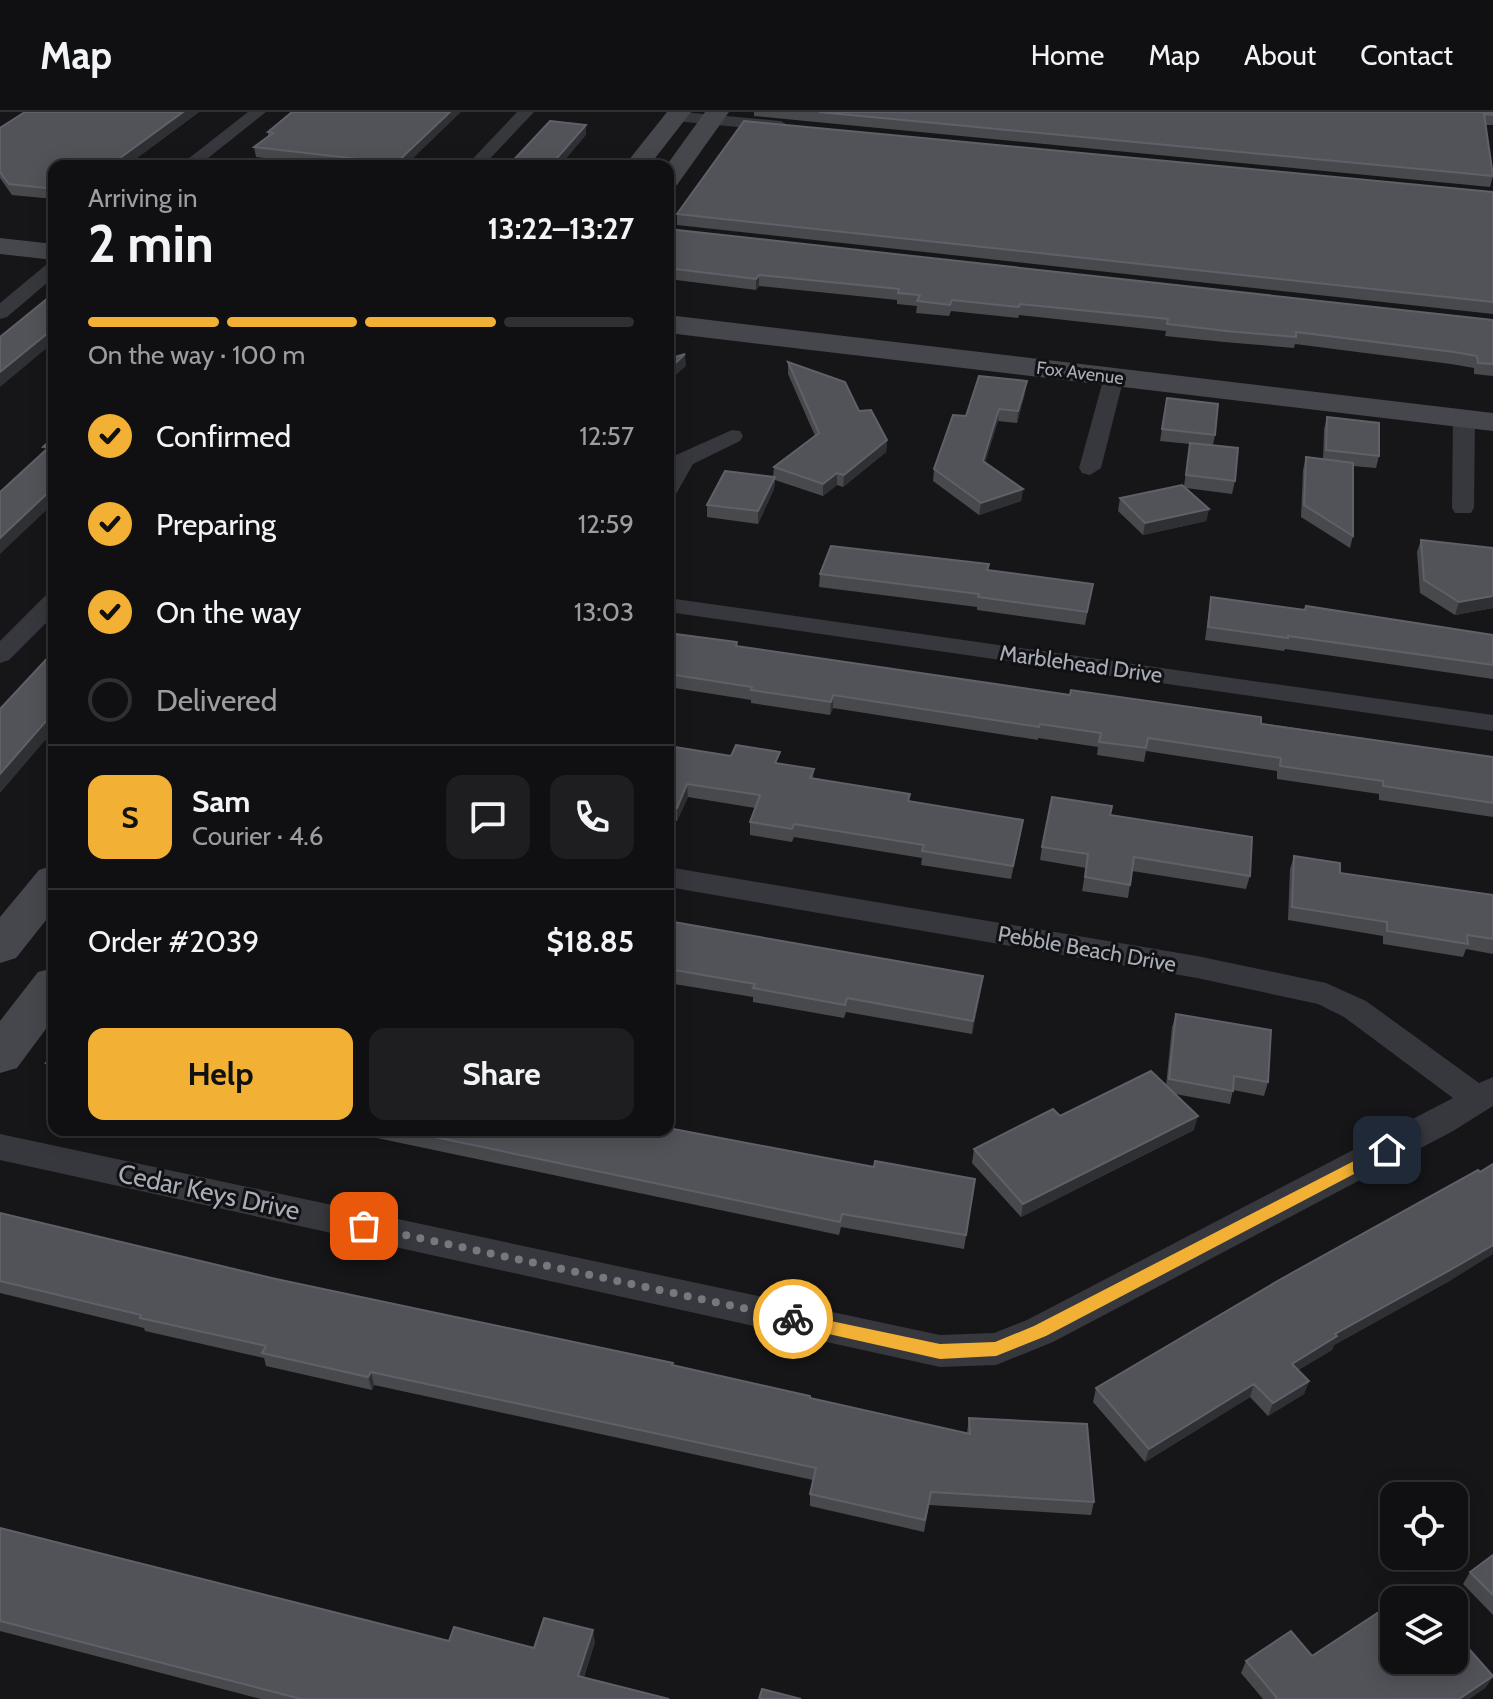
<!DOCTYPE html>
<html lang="en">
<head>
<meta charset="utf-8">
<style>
	body { margin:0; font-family:Cabin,sans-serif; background:#1e1e20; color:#f1f3f6; height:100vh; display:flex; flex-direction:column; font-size:30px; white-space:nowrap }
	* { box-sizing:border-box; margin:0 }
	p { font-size:26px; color:#9c9d9f }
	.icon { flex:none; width:44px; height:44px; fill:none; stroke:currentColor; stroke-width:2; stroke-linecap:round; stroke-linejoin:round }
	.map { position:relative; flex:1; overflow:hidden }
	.drawer { position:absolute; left:48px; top:48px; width:626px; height:976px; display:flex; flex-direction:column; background:#101012; border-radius:16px; box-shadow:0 4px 20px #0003,0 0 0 2px #303032 }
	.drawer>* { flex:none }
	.buttons { position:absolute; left:1380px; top:1370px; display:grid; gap:16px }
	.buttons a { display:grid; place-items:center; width:88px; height:88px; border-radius:16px; background:#101012; box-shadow:0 4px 20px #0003,0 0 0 2px #303032; font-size:40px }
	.pin { position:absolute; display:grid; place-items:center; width:68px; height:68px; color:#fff; margin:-34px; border-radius:16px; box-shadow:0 4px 12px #0006 }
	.courier { position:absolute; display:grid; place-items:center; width:80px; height:80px; margin:-40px; border:6px solid #f2b134; border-radius:50%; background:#fff; color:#222; box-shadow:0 2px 10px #0007 }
	.headline em { font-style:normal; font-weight:700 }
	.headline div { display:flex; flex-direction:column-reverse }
	.headline { display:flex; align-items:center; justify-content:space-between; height:136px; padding:0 40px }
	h1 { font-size:52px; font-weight:700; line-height:60px }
	.bar { display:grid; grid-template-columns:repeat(4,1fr); gap:12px 8px; align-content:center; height:96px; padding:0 40px }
	.bar i { height:10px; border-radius:6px; background:#303032 }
	.bar .on { background:#f2b134 }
	.bar p { grid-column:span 4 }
	.line { display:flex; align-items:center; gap:20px; padding:0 40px; border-top:2px solid #303032 }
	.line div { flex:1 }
	.round { display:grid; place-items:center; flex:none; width:84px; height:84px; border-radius:16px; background:#1e1e20 }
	ol { padding:0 40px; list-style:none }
	li { display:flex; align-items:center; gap:24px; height:88px }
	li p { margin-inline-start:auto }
	li .icon { padding:8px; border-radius:50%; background:#f2b134; color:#111; stroke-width:4 }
	li:last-child { color:#9c9d9f }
	li i { width:44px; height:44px; border:4px solid #303032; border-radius:50% }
	.primary-button { display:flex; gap:16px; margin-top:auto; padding:16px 40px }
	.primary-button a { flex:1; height:92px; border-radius:16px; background:#f2b134; color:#111; font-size:32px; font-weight:700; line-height:92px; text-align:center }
	.primary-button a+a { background:#1e1e20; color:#f1f3f6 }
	header { display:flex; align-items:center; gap:48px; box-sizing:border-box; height:112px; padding:0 40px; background:#101012; border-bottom:2px solid #303032 }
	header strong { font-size:38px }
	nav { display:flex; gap:44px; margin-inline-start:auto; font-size:28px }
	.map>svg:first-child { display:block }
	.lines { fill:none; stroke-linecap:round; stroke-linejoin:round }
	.minor { fill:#37383d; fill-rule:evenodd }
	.secondary { fill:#45474d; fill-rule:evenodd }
	.wall { fill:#47494d }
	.shaded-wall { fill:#2f3033 }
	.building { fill:#525359; stroke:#5f6168; stroke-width:2 }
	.route { fill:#f2b134 }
	.done { stroke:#757880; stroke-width:8; stroke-dasharray:0 14.4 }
	.labels { text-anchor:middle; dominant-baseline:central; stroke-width:6; stroke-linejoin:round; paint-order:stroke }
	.far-street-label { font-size:18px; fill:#a8adb8; stroke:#111113 }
	.street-label { font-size:22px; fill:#a8adb8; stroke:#111113 }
	.near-street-label { font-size:26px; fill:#a8adb8; stroke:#111113 }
</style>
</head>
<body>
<header>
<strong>Map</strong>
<nav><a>Home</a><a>Map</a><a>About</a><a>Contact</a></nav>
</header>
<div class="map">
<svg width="1493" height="1587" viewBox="0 0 1493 1587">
	<rect width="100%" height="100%" fill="#161618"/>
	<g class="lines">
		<!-- minor -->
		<path class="minor" d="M 248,0 L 266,0 L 198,54 L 179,54 Z
			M 517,0 L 534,0 L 483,54 L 466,54 Z
			M 683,0 L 781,9 L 789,14 L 781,19 L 675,9 L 667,4 L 669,1 Z
			M 54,150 L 54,165 L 7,205 L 0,207 L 0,191 L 47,152 Z
			M 1114,259 L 1124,265 L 1101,356 L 1090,363 L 1082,361 L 1079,356 L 1104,265 Z
			M 1464,301 L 1475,307 L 1474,396 L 1471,401 L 1455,401 L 1452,396 L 1453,307 Z
			M 732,318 L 740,319 L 743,324 L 740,329 L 693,352 L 676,382 L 668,384 L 668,357 L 676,343 Z
			M 54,482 L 54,503 L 9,548 L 0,551 L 0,529 L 45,484 Z
			M 668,486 L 1493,603 L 1493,619 L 668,500 Z
			M 668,755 L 1197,844 L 1326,871 L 1366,889 L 1479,971 L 1493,965 L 1493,994 L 1453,1019 L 1053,1230 L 996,1253 L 940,1255 L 0,1048 L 0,1022 L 940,1223 L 994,1221 L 1027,1208 L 1453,986 L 1344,905 L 1318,892 L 1197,866 L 668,775 Z"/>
		<!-- secondary -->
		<path class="secondary" d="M 667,0 L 691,0 L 649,54 L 624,54 Z
			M 705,0 L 729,0 L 677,73 L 668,75 L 668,54 L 666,54 Z
			M 0,126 L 54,132 L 54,148 L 0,142 Z
			M 668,203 L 1493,301 L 1493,319 L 668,221 Z
			M 54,753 L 54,798 L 16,846 L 0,851 L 0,805 L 39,758 Z
			M 54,856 L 54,906 L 17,956 L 0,961 L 0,909 L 38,860 Z"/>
	</g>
	<!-- wall -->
	<path class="wall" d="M 199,0 L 126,54 L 54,54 L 54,87 L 12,83 L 0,66 L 0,16 Z
		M 754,0 L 1493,0 L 1493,13 L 1485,13 L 1493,64 L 1490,75 L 754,4 Z
		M 268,20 L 405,54 L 328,54 L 256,45 L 254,35 L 268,24 Z
		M 1493,80 L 1493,202 L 677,113 L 677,102 Z
		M 668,117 L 1493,208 L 1493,264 L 1474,262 L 1474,256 L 1451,252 L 1295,232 L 1294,236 L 1224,230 L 1165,224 L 1166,219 L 1019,203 L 1018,206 L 951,199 L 949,204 L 916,201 L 917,194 L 897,192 L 897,188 L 759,174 L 756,178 L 668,167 Z
		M 788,250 L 859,299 L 887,328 L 886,340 L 843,375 L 837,373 L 823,384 L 775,368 L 774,377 L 758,412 L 707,405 L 707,393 L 773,365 L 774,355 L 815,324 L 788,262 Z
		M 1025,281 L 1017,311 L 998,309 L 985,350 L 1023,377 L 1021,389 L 979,403 L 933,369 L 934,357 L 966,304 Z
		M 1167,286 L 1215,323 L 1213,333 L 1235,369 L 1232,382 L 1186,376 L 1209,397 L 1206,409 L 1143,423 L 1118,399 L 1120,386 L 1184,374 L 1190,332 L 1160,329 Z
		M 1327,305 L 1379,344 L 1376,356 L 1353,354 L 1353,424 L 1350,436 L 1301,405 L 1303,358 L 1306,345 L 1323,347 L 1324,317 Z
		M 1421,428 L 1493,436 L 1493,496 L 1455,503 L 1420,481 L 1417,440 Z
		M 989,452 L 988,458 L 1093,472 L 1085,513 L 977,498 L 977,495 L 819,475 L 820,462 Z
		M 1211,485 L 1493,523 L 1493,567 L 1285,537 L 1284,539 L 1205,528 Z
		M 668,521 L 737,530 L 737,534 L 1493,645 L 1493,705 L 1379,688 L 1379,682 L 1277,667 L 1277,659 L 1146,639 L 1144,650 L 1097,643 L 1098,635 L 1038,626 L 1038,628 L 833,596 L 830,603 L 751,591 L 751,588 L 668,575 Z
		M 668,634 L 814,657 L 813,666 L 910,689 L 1021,721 L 1011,767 L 921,753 L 922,746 L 794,725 L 792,730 L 750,723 L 750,710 L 755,696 L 688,685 L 677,709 L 668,707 Z
		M 1110,703 L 1250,764 L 1246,777 L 1132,759 L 1128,786 L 1082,779 L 1086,756 L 1040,748 L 1042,735 Z
		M 1294,744 L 1340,761 L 1493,783 L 1493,842 L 1466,837 L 1463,845 L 1383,832 L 1383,824 L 1288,808 L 1290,757 Z
		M 668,809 L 981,878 L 972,922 L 846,900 L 844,906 L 753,890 L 753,885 L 668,871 Z
		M 1176,902 L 1268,970 L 1264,984 L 1233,978 L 1230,992 L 1175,982 L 1194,1018 L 1021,1105 L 972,1051 L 974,1037 L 1060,1004 L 1166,974 L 1172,915 Z
		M 54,940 L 54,965 L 52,964 L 46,951 Z
		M 339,1018 L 668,1018 L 874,1055 L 975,1067 L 964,1137 L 841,1115 L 839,1123 Z
		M 0,1101 L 276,1167 L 673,1254 L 810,1287 L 967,1321 L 969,1306 L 1094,1390 L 1091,1403 L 929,1393 L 924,1420 L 810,1394 L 810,1382 L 813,1368 L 374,1273 L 372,1278 L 266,1254 L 264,1246 L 145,1219 L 144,1216 L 0,1181 Z
		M 1453,1167 L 1334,1233 L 1332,1238 L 1298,1258 L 1309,1269 L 1304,1282 L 1268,1304 L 1250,1285 L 1145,1350 L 1093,1290 L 1096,1276 Z
		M 0,1416 L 449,1529 L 534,1536 L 595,1530 L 584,1565 L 669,1587 L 261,1587 L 0,1519 Z
		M 1493,1443 L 1493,1503 L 1463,1472 L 1470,1460 Z
		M 1312,1544 L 1493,1564 L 1485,1576 L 1469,1587 L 1263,1587 L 1241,1561 L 1246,1549 Z"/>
	<!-- shaded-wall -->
	<path class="shaded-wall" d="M 183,0 L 199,0 L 126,54 L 109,54 Z
		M 450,0 L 461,0 L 405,54 L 393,54 Z
		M 586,13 L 586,23 L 560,54 L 550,54 Z
		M 759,163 L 759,174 L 756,178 L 756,167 Z
		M 54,216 L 54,230 L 0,275 L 0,260 Z
		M 685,242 L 686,254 L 668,270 L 668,258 Z
		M 1027,269 L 1025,281 L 1017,311 L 1018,299 Z
		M 999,297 L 998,309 L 982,361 L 983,349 Z
		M 887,328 L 886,340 L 843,375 L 844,363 Z
		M 837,361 L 837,373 L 823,384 L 823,372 Z
		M 775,365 L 774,377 L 758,412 L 758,399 Z
		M 54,375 L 54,391 L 0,442 L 0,426 Z
		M 1023,377 L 1021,389 L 979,403 L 981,391 Z
		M 1209,397 L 1206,409 L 1143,423 L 1145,411 Z
		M 1493,484 L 1493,496 L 1455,503 L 1459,490 Z
		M 833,583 L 833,596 L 830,603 L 831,590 Z
		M 54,600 L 54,618 L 0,681 L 0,662 Z
		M 687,672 L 688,685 L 677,709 L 677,696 Z
		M 1023,708 L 1021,721 L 1011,767 L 1013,754 Z
		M 983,864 L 981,878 L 972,922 L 973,909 Z
		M 1198,1004 L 1194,1018 L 1021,1105 L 1023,1092 Z
		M 1493,1133 L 1493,1142 L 1453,1167 L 1334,1233 L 1332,1238 L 1287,1265 L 1292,1252 L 1335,1222 Z
		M 371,1260 L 374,1273 L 372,1278 L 368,1265 Z
		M 1309,1269 L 1304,1282 L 1268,1304 L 1273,1291 Z
		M 1254,1272 L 1250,1285 L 1145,1350 L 1149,1337 Z
		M 593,1518 L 595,1530 L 580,1576 L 578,1564 Z
		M 1493,1564 L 1485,1576 L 1469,1587 L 1459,1587 Z"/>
	<!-- building -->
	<path class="building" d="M 25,0 L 183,0 L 109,54 L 54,54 L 54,77 L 9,72 L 0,60 L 0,16 Z
		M 292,0 L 450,0 L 393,54 L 351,54 L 358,47 L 254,35 L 273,21 L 268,20 Z
		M 819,0 L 1493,0 L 1493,3 L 1484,2 L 1493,64 Z
		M 550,9 L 586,13 L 550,54 L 508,54 Z
		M 744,9 L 1493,80 L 1493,190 L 677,102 Z
		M 668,117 L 1493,208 L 1493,252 L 1478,251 L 1477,244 L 1454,240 L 1296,220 L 1296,225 L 1226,219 L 1167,212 L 1168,207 L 1020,192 L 1019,195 L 952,188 L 950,193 L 917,189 L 920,183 L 898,181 L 899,177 L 759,163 L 756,167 L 668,156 Z
		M 54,181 L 54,216 L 0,260 L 0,225 Z
		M 685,242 L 668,258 L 668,247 Z
		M 788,250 L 845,270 L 859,299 L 871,298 L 887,328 L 844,363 L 837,361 L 823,372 L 774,355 L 819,321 Z
		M 979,264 L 1027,269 L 1018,299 L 999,297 L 983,349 L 1023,377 L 981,391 L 934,357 L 953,303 L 966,304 Z
		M 1167,286 L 1218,292 L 1215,323 L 1162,317 Z
		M 1327,305 L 1379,311 L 1379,344 L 1326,338 Z
		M 54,325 L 54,375 L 0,426 L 0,380 L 48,336 L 43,335 Z
		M 1190,331 L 1238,336 L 1235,369 L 1186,363 Z
		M 1306,345 L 1353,351 L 1353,424 L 1304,393 Z
		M 725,359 L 775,365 L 758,399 L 707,393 Z
		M 1182,373 L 1209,397 L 1145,411 L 1120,386 Z
		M 1421,428 L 1493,436 L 1493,484 L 1459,490 L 1424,468 Z
		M 831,434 L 989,452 L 987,458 L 1093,472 L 1087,500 L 978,485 L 979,482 L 820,462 Z
		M 1211,485 L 1305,498 L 1306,494 L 1493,523 L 1493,553 L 1288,524 L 1288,526 L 1208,515 Z
		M 668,521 L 737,530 L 736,534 L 1070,583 L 1071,578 L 1261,605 L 1261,612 L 1493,645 L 1493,691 L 1383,674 L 1383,669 L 1280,654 L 1281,646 L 1148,626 L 1146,636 L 1099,630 L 1101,621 L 1040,612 L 1039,615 L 833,583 L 831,590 L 751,578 L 752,575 L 668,562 Z
		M 54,539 L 54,600 L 0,662 L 0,597 Z
		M 736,633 L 780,640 L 775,651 L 814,657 L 810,666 L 910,682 L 908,689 L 1023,708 L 1013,754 L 922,739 L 924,733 L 794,712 L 792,717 L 750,710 L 760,683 L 687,672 L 677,696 L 668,694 L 668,634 L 731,644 Z
		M 1052,685 L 1112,694 L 1110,703 L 1252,725 L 1250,764 L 1134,745 L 1130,773 L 1085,765 L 1088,742 L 1042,735 Z
		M 1294,744 L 1340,751 L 1340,761 L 1493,783 L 1493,827 L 1467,823 L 1468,832 L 1387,819 L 1387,810 L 1292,795 Z
		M 668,809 L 983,864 L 973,909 L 847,886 L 845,893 L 753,876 L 755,872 L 668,857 Z
		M 1176,902 L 1271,918 L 1268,970 L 1234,964 L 1233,979 L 1169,967 Z
		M 54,940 L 54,952 L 46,951 Z
		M 1151,959 L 1198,1004 L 1023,1092 L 974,1037 L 1053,997 L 1060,1004 Z
		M 668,1016 L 874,1055 L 875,1049 L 975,1067 L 966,1123 L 842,1102 L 840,1110 L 401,1018 L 668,1018 Z
		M 1493,1052 L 1493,1133 L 1459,1153 L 1335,1222 L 1337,1224 L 1292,1252 L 1309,1269 L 1273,1291 L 1254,1272 L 1149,1337 L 1096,1276 L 1281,1167 L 1478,1058 L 1480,1060 Z
		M 0,1101 L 276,1167 L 673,1251 L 672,1253 L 810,1284 L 810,1286 L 970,1322 L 969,1306 L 1087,1312 L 1094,1390 L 931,1380 L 925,1408 L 810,1382 L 816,1356 L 371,1260 L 368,1265 L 262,1241 L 266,1234 L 140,1206 L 141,1203 L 0,1169 Z
		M 0,1416 L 449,1529 L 454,1515 L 534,1536 L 544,1506 L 593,1518 L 578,1564 L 669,1587 L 301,1587 L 0,1509 Z
		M 1493,1443 L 1493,1483 L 1470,1460 Z
		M 1415,1476 L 1426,1488 L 1396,1488 Z
		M 1394,1490 L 1394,1548 L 1454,1548 L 1454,1520 L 1493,1564 L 1459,1587 L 1275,1587 L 1277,1586 L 1246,1549 L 1291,1519 L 1312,1544 Z
		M 762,1577 L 801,1587 L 759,1587 Z"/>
	<!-- route -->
	<path class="route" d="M 1387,1032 L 1395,1038 L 1392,1042 L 1046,1224 L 996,1244 L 940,1247 L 793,1214 L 785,1207 L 793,1201 L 940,1232 L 995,1230 L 1034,1214 Z"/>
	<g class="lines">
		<!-- done -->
		<path class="done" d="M 364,1114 L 793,1207"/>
	</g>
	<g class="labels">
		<!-- far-street labels -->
		<g class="far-street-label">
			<text transform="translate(1080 261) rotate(7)">Fox Avenue</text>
		</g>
		<!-- street labels -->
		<g class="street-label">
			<text transform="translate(1081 552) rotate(8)">Marblehead Drive</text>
			<text transform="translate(1087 837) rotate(10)">Pebble Beach Drive</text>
		</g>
		<!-- near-street labels -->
		<g class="near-street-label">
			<text transform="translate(209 1080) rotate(12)">Cedar Keys Drive</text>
		</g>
	</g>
</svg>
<div class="buttons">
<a><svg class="icon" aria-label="locate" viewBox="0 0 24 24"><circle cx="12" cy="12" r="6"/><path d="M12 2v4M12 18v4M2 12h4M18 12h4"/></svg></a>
<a><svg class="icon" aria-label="layers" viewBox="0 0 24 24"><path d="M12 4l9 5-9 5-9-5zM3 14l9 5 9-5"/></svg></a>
</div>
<div class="pin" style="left:364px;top:1114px;background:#ea580c"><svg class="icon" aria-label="bag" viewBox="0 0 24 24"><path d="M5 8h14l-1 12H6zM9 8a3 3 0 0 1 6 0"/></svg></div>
<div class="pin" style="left:1387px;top:1038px;background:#1f2937"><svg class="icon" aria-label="home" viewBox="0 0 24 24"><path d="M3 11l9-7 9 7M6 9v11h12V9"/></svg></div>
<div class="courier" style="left:793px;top:1207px"><svg class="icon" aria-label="bike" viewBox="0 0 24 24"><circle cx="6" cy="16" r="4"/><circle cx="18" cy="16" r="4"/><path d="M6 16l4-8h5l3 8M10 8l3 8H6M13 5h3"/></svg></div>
<section class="drawer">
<div class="headline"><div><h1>2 min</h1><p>Arriving in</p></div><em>13:22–13:27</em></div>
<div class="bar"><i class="on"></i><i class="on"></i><i class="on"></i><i></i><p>On the way · 100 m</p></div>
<ol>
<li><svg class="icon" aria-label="check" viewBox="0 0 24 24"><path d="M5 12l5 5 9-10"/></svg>Confirmed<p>12:57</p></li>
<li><svg class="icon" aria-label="check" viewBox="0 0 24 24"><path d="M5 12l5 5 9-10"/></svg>Preparing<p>12:59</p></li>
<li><svg class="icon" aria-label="check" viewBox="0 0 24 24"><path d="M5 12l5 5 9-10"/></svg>On the way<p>13:03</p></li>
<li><i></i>Delivered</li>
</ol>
<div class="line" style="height:144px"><b class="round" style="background:#f2b134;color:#111">S</b><div><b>Sam</b><p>Courier · 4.6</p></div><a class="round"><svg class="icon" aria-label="chat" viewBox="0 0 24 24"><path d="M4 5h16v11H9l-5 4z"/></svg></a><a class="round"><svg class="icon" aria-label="phone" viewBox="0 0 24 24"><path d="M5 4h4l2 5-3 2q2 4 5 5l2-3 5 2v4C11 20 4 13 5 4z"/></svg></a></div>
<div class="line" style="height:104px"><div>Order #2039</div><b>$18.85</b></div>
<div class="primary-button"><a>Help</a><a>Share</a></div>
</section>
</div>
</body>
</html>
